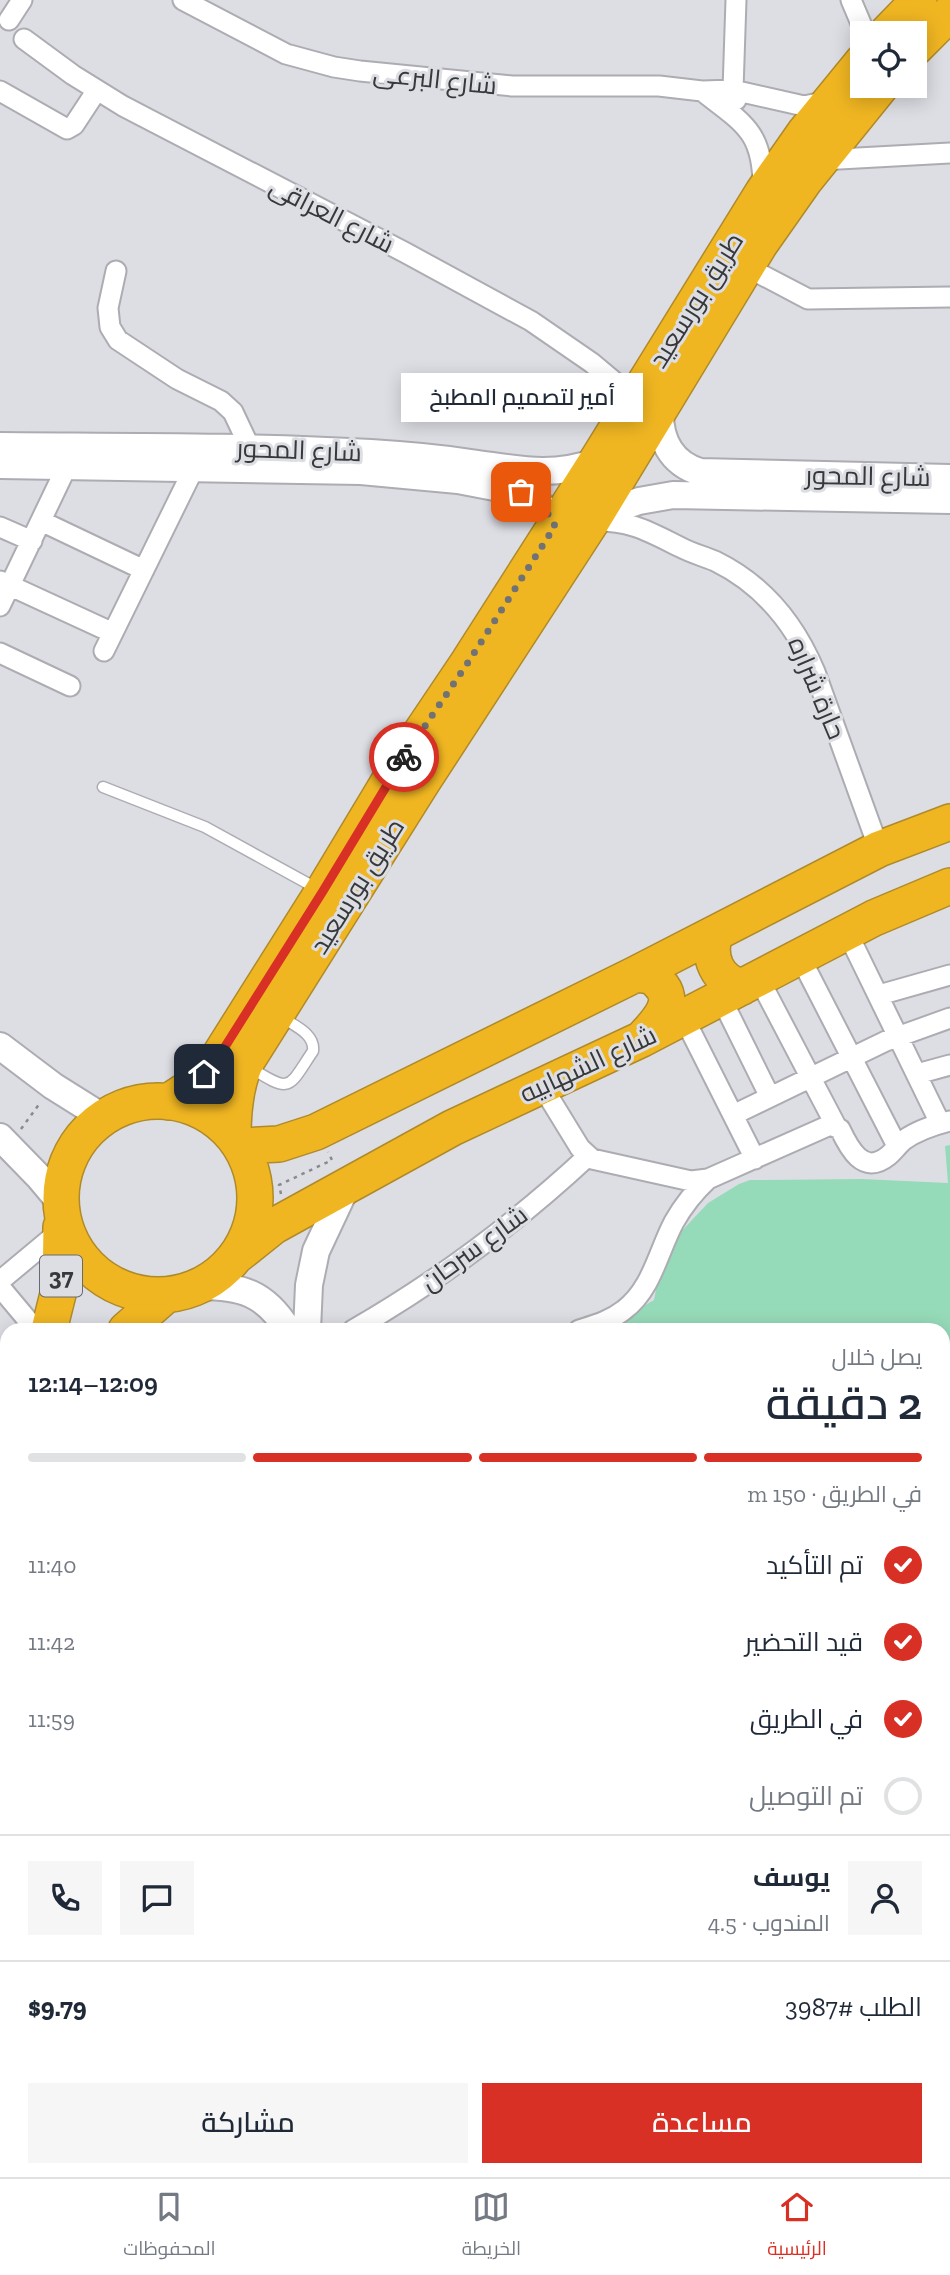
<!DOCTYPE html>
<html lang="ar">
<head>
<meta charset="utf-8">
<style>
	body { margin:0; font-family:"Zilla Slab",Cairo,serif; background:#f6f6f7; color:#1f2937; direction:rtl; height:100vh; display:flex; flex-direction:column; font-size:26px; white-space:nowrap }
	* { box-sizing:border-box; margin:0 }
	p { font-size:23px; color:#747a83 }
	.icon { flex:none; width:38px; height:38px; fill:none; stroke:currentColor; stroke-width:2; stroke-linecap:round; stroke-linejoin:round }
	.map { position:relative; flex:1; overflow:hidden; direction:ltr }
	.details { position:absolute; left:0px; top:1323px; width:950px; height:854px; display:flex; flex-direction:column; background:#fff; border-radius:21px 21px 0 0; box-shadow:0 4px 18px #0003; direction:rtl }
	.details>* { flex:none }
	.controls { position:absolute; left:850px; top:21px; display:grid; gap:14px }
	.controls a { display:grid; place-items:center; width:77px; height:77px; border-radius:0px; background:#fff; box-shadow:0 4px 18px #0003; font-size:35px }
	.pin { position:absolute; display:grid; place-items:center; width:60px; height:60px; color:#fff; margin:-30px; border-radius:14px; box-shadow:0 4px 10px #0006 }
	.courier { position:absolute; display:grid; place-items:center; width:70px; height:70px; margin:-35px; border:5px solid #d93025; border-radius:50%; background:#fff; color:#222; box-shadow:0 2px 9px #0007 }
	.bubble { position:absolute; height:49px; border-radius:0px; background:#fff; box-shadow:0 4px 18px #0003; font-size:23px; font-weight:600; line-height:49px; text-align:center; direction:rtl }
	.overview em { font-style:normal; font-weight:600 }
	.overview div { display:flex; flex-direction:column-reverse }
	.overview { display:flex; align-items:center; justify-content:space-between; height:119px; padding:0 28px }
	h1 { font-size:46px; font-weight:600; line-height:52px }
	.bar { display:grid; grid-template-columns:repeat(4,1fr); gap:10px 7px; align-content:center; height:84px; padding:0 28px }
	.bar i { height:9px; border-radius:5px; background:#e0e1e3 }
	.bar .selected { background:#d93025 }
	.bar p { grid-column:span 4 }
	.line { display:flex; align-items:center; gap:18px; padding:0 28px; border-top:2px solid #e0e1e3 }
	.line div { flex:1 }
	.round { display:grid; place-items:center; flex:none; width:74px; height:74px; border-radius:0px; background:#f6f6f7 }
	ol { padding:0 28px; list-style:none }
	li { display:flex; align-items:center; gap:21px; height:77px }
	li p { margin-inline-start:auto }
	li .icon { padding:7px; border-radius:50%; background:#d93025; color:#fff; stroke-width:4 }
	li:last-child { color:#747a83 }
	li i { width:38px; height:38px; border:4px solid #e0e1e3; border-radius:50% }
	.cta { display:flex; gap:14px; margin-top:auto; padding:14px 28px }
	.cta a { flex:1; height:80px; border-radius:0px; background:#d93025; color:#fff; font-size:28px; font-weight:600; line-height:80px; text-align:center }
	.cta a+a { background:#f6f6f7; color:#1f2937 }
	.dock { display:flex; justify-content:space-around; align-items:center; height:98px; border-top:2px solid #e0e1e3; background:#fff; font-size:19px; color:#747a83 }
	.dock a { display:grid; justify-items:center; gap:4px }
	.dock .selected { color:#d93025 }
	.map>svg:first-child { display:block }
	.green { fill:#96dbb9 }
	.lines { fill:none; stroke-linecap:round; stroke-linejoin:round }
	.lane-casing { stroke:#acacb2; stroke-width:13 }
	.street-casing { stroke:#acacb2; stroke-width:23 }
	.secondary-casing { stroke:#acacb2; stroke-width:30 }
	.highway-casing { stroke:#af8a2a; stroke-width:38 }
	.path { stroke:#898a8e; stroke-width:2.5; stroke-dasharray:3.5 5; stroke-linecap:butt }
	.lane { stroke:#fff; stroke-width:10 }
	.street { stroke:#fff; stroke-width:19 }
	.secondary { stroke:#fff; stroke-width:26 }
	.highway { stroke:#f0b622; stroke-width:35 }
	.done { stroke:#717276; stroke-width:7; stroke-dasharray:0 12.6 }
	.route { stroke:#d93025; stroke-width:9 }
	.labels { text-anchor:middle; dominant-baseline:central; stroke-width:6; stroke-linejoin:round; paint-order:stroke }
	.shield { fill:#dddee4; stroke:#696a6d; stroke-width:2 }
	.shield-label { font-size:24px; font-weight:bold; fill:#37383a }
	.street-label { font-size:26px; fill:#37383a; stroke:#dddee4 }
</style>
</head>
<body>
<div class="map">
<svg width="950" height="2177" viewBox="0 0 950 2177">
	<rect width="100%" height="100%" fill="#dddee4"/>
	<!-- green -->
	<path class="green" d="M 950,1145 L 950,1537 L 943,1541 L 943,1330 L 602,1330 L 654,1300 L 660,1269 L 676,1237 L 708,1203 L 739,1184 L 750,1180 L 862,1179 L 948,1183 L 945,1146 Z"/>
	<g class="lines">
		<!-- lane casing -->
		<g class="lane-casing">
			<path id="lane" d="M 103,787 L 205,827 L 316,888
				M 251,1068 C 292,1094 288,1088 313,1051 C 315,1034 295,1026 283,1018"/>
		</g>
		<!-- street casing -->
		<g class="street-casing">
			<path id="street" d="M 183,0 L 286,54 L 334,67 L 360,71 L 512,86 L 659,86 L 702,91 L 733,90 L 804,106 L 828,101
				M 736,0 L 733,90 L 736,100
				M 851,0 L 865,33
				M 9,20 L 22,0
				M 24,39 L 73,75 L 123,106 L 406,253 L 531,321 L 592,363 L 635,399
				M 0,91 L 67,129 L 74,125 L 97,90
				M 702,91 C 743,123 763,131 763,187
				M 821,160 L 950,153
				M 747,267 L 808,299 L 950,297
				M 116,271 L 108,308 L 110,327 L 118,340 L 177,379 L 221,401 L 233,412 L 250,448
				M 41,521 L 144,570
				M 593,521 C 630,520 648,531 680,547 C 691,553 703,556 715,561 C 762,584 795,624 815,672 L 879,849
				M 0,527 L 32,541
				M 0,581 L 113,633
				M 0,606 L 67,466
				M 104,651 L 194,468
				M 0,653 L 70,686
				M 847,932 L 940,1123
				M 800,957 L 897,1146
				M 759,979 L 836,1126
				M 879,995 L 950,975
				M 721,998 L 770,1097
				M 684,1018 L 755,1159
				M 917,1074 L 950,1065
				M 542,1086 L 580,1148 L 592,1159 L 691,1181 L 708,1179 L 830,1125 L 840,1129 C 849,1148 863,1176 888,1156 C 894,1151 898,1145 904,1140 C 918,1130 934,1125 950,1121
				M 733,1115 L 886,1041 L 950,1018
				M 0,1281 L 61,1230
				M 0,1287 L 36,1330
				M 353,1330 C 438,1281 516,1223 588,1156
				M 579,1330 C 595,1325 610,1321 624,1310 C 652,1289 658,1252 674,1222 C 683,1206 694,1192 708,1179
				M 0,1655 L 7,1644
				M 0,1795 L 7,1798
				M 0,1904 L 7,1892
				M 0,2012 L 7,2007
				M 0,2104 L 7,2100
				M 0,2120 L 7,2116
				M 943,2140 L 950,2131
				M 100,2170 L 115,2177
				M 354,2170 L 361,2177
				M 791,2170 L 796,2177
				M 234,2177 L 236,2170
				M 372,2177 L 383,2170
				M 563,2177 L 571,2170
				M 915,2177 L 920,2170"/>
		</g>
		<!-- secondary casing -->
		<g class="secondary-casing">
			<path id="secondary" d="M 660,409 C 659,438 670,463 700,472 L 950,478
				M 0,446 C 124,447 247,446 371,453 C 404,455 438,458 471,463 C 517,469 550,478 596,462
				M 0,465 L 361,471 L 458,480 L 521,492 C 537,499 548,510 555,526
				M 594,516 L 639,501 L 673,495 L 950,500
				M 0,1046 L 53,1086 L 104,1118
				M 0,1137 L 39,1177 L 60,1202
				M 200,1286 C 242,1286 265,1293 288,1330
				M 307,1330 L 309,1285 L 316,1251 L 347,1185
				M 943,1551 L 950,1547
				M 943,1930 L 950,1935"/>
		</g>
		<!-- highway casing -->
		<g class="highway-casing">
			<path id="highway" d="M 887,33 L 919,0
				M 915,48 L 950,13
				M 715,934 C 707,957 717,981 742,987
				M 634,975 C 644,974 653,975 659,983 C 679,1003 655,1024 642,1039
				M61 1198a97 97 0 1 1 194 0a97 97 0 1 1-194 0Z
				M 168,1102 L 191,1087 L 216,1061 L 323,891 L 397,768 L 469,661 L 596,462 L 763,192 L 805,132 L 863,61
				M 233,1136 C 233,1111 235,1087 245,1064 L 423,781 L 592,521 L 760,244 L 805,180 L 881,86
				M 240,1146 L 279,1144 L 316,1132 L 634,975 L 879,849 L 950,822
				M 235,1257 L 274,1226 L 452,1128 L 642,1039 L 874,918 L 950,886
				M 49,1330 L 60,1286 L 61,1227
				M 126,1330 L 166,1295
				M 0,1419 L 7,1407
				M 0,1469 L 7,1460"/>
		</g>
		<!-- path -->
		<path class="path" d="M 21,1129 L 40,1103
			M 281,1194 L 279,1185 L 332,1160 L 328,1152"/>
		<!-- lane -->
		<use href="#lane" class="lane"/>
		<!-- street -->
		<use href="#street" class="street"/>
		<!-- secondary -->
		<use href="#secondary" class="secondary"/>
		<!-- highway -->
		<use href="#highway" class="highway"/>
	</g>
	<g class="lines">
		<!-- done -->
		<path class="done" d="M 404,757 L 469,661 L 555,526 C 547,510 537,499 521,492"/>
		<!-- route -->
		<path class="route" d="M 204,1074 L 216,1061 L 323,891 L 404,757"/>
	</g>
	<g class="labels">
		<!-- shield labels -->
		<rect class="shield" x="40" y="1255.5" width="42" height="41" rx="5"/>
		<g class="shield-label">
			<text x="61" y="1276">37</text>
		</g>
		<!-- street labels -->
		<g class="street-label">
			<text transform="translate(435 79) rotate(6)">شارع البرعى</text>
			<text transform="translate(332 215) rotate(27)">شارع العراقى</text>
			<text transform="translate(696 300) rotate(-58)">طريق بورسعيد</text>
			<text transform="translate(299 450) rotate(2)">شارع المحور</text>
			<text transform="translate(868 476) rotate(1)">شارع المحور</text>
			<text transform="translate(817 688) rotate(67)">حارة شراره</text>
			<text transform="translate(357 886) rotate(-58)">طريق بورسعيد</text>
			<text transform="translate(588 1064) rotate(-25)">شارع الشهابيه</text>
			<text transform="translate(474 1248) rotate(-36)">شارع سرحان</text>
		</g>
	</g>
</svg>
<div class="controls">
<a><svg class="icon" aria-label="locate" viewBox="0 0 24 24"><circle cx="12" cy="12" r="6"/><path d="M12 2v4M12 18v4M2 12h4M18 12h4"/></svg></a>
</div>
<div class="pin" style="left:521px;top:492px;background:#ea580c"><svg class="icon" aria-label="bag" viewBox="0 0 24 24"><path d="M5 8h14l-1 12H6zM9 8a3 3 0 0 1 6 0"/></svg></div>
<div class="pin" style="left:204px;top:1074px;background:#1f2937"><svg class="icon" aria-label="home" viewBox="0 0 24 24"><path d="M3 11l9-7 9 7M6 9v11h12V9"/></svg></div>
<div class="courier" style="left:404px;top:757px"><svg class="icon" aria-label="bike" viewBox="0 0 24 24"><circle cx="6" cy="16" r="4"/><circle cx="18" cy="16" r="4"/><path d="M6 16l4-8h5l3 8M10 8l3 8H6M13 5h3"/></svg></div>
<div class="bubble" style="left:401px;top:373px;width:242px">أمير لتصميم المطبخ</div>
<section class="details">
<div class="overview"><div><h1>2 دقيقة</h1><p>يصل خلال</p></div><em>12:09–12:14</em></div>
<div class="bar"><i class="selected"></i><i class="selected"></i><i class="selected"></i><i></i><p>في الطريق · 150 m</p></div>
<ol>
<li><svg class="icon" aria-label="check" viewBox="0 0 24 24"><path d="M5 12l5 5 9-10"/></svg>تم التأكيد<p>11:40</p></li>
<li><svg class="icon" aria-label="check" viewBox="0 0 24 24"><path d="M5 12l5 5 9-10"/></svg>قيد التحضير<p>11:42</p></li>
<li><svg class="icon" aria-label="check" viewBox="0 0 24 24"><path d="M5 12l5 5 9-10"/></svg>في الطريق<p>11:59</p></li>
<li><i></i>تم التوصيل</li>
</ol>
<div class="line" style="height:126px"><a class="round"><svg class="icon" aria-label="person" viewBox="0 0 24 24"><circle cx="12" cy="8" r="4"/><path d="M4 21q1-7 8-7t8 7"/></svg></a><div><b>يوسف</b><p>المندوب · 4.5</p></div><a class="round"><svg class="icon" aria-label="chat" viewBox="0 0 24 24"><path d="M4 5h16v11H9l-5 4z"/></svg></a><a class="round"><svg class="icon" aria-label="phone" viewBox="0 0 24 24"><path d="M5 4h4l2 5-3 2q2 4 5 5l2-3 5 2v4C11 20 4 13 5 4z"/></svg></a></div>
<div class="line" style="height:91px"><div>الطلب #3987</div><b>$9.79</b></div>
<div class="cta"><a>مساعدة</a><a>مشاركة</a></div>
</section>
</div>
<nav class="dock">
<a class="selected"><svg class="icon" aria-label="home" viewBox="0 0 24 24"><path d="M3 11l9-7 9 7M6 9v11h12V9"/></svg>الرئيسية</a>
<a><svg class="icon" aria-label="map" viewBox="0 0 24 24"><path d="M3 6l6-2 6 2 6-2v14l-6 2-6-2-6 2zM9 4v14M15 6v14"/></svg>الخريطة</a>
<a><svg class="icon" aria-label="saved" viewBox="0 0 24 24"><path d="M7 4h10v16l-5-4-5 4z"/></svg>المحفوظات</a>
</nav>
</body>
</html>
